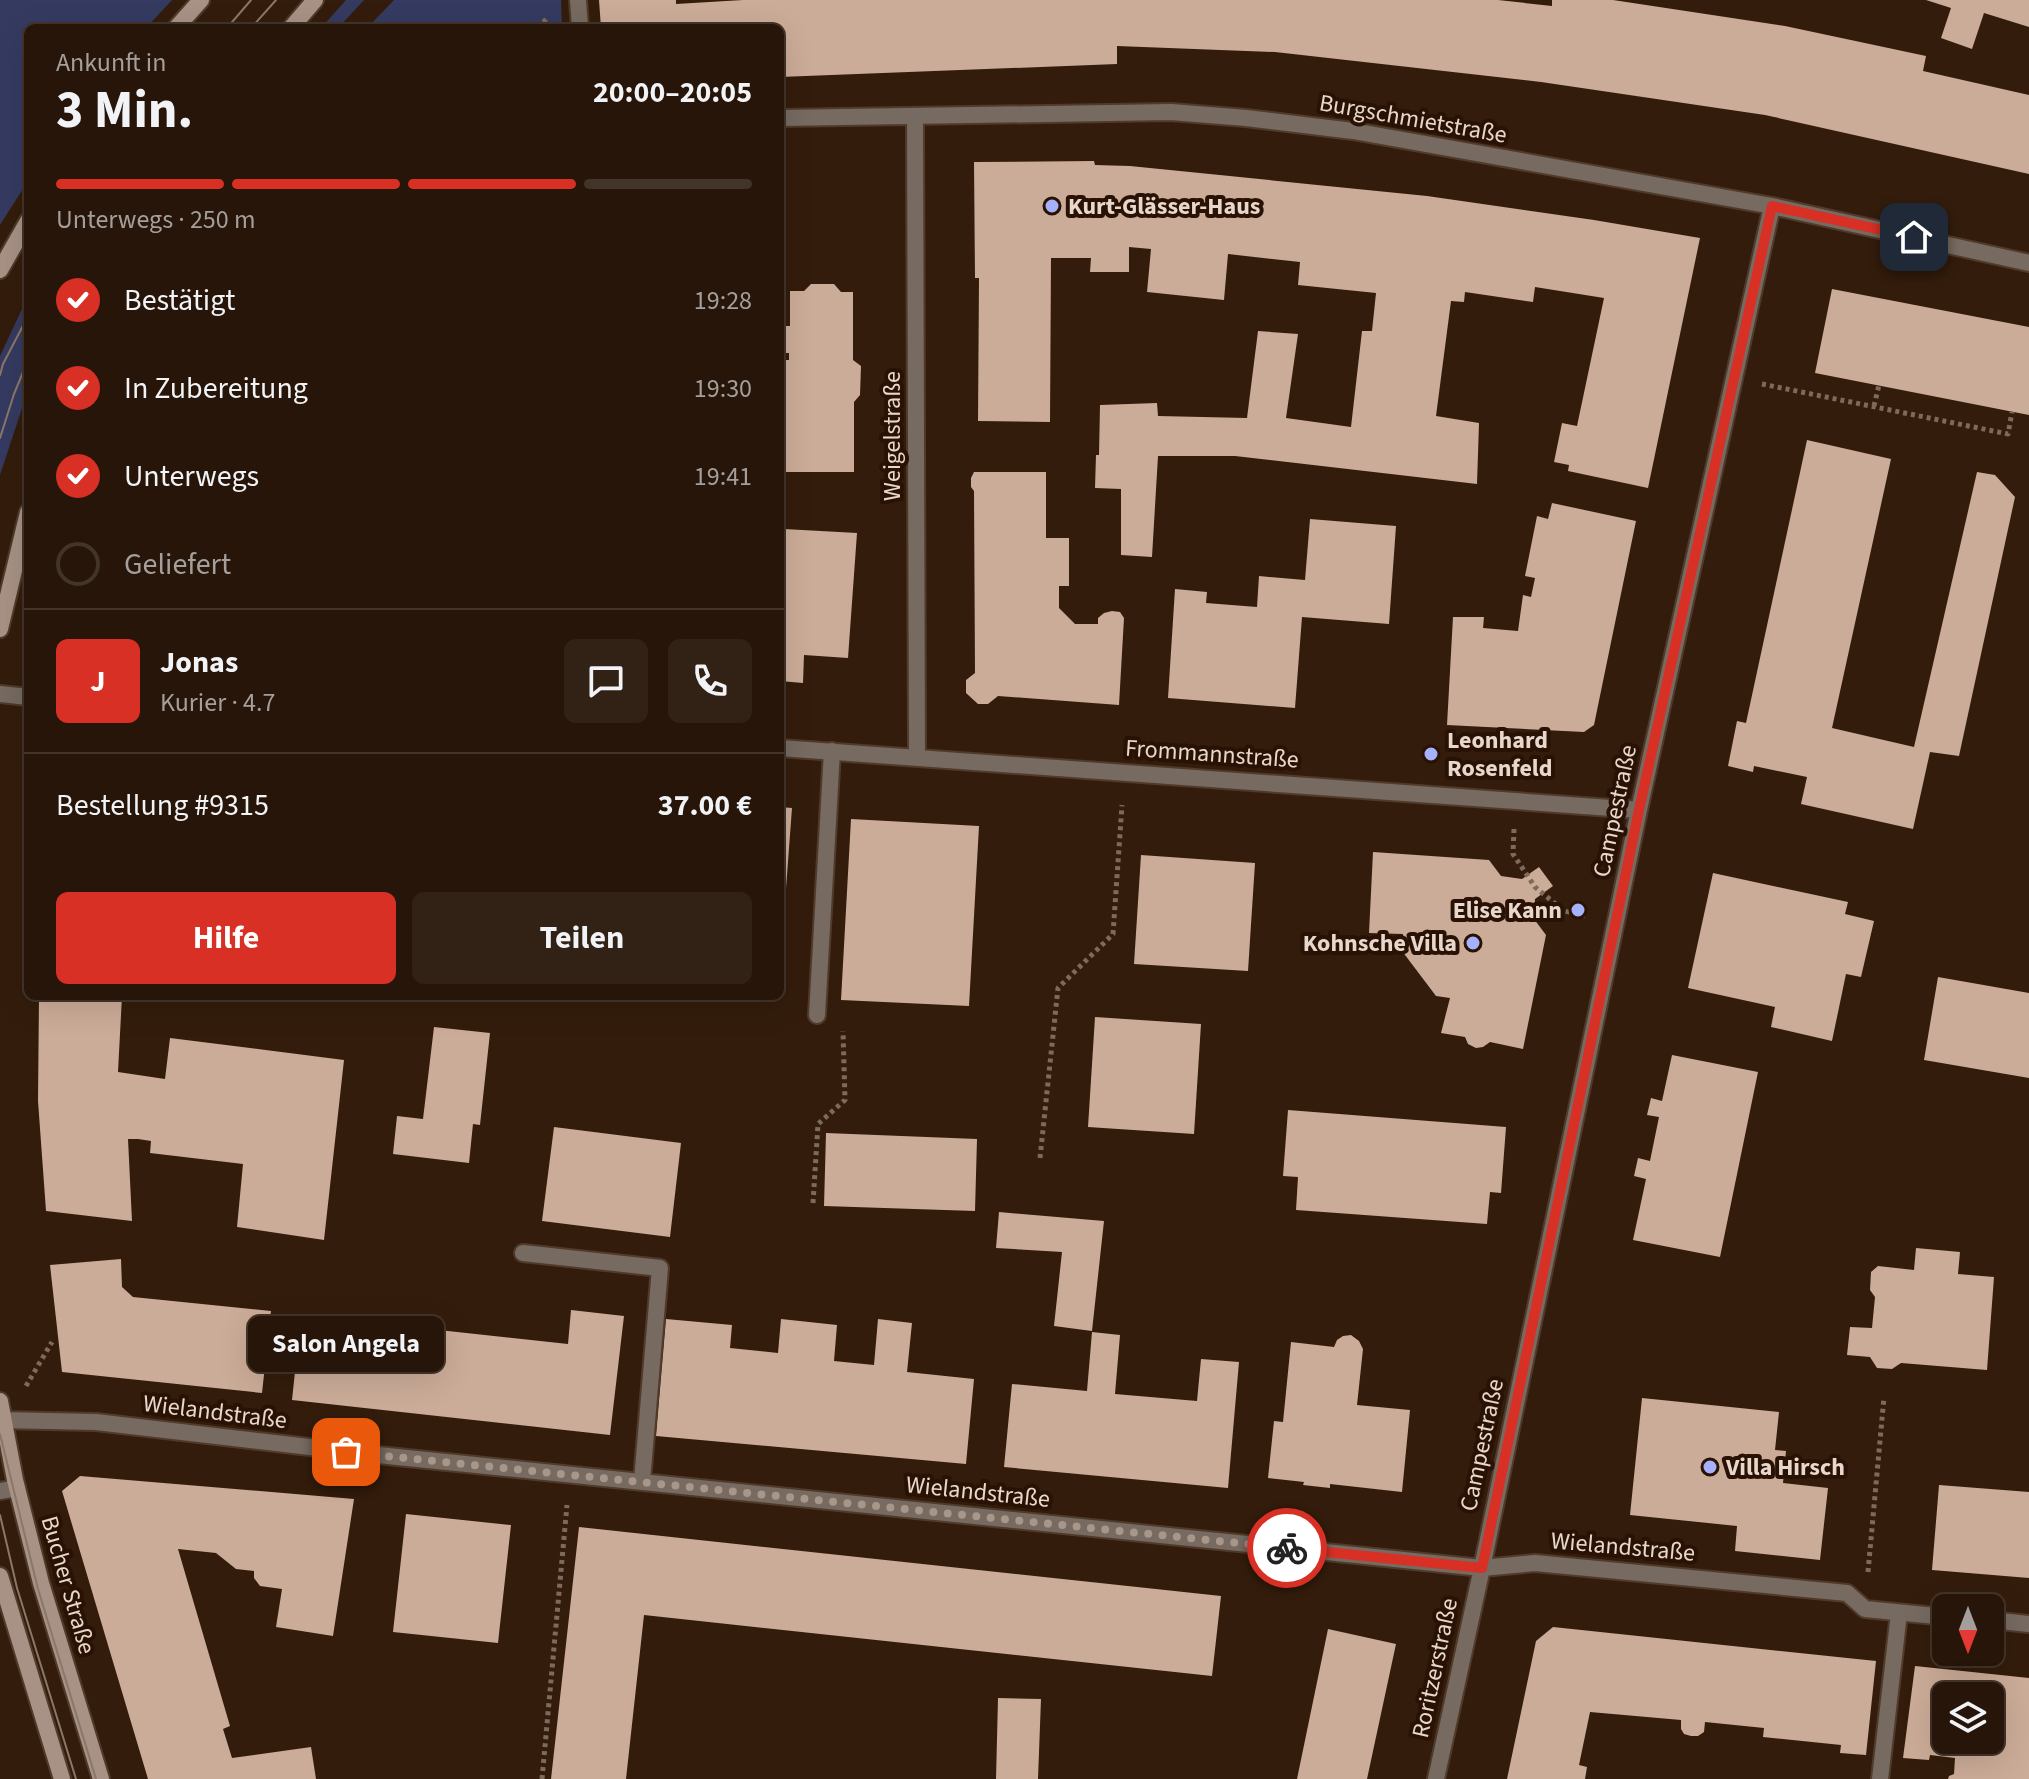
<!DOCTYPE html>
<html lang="de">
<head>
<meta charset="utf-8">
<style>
	body { margin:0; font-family:"Source Sans 3",sans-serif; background:#322216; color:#f1f3f6; height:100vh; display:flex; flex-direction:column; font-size:30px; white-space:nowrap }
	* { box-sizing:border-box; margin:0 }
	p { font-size:26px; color:#a49f9c }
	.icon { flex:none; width:44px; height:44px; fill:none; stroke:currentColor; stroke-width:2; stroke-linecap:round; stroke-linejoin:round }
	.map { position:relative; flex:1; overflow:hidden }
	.sheet { position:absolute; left:24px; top:24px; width:760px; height:976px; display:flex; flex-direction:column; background:#261508; border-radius:12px; box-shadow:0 8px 32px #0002,0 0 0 2px #423429 }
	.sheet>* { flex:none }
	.needle { width:52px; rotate:180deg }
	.fabs { position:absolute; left:1932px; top:1594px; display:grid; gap:16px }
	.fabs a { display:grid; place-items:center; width:72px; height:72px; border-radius:12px; background:#261508; box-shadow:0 8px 32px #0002,0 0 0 2px #423429; font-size:40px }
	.pin { position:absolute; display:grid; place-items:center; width:68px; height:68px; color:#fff; margin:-34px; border-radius:16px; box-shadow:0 4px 12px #0006 }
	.courier { position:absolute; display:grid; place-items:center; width:80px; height:80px; margin:-40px; border:6px solid #d93025; border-radius:50%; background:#fff; color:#222; box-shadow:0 2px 10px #0007 }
	.bubble { position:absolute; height:56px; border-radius:12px; background:#261508; box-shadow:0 8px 32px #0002,0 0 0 2px #423429; font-size:26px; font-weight:700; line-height:56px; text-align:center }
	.overview em { font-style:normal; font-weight:700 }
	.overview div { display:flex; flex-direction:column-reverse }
	.overview { display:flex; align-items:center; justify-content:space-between; height:136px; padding:0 32px }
	h1 { font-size:52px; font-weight:700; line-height:60px }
	.bar { display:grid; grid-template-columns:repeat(4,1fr); gap:12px 8px; align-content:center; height:96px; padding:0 32px }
	.bar i { height:10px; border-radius:6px; background:#423429 }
	.bar .on { background:#d93025 }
	.bar p { grid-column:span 4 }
	.line { display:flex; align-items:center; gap:20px; padding:0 32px; border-top:2px solid #423429 }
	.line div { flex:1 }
	.round { display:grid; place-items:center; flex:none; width:84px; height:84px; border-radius:12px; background:#322216 }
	ol { padding:0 32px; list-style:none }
	li { display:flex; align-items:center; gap:24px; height:88px }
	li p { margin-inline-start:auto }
	li .icon { padding:8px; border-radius:50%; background:#d93025; color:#fff; stroke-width:4 }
	li:last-child { color:#a49f9c }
	li i { width:44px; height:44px; border:4px solid #423429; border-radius:50% }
	.action { display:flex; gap:16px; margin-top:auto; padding:16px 32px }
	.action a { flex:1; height:92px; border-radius:12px; background:#d93025; color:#fff; font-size:32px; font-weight:700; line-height:92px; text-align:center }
	.action a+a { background:#322216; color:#f1f3f6 }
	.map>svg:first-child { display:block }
	.green { fill:#353a61 }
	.building { fill:#cbac98; fill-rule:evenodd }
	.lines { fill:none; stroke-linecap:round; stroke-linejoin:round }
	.service-casing { stroke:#503a2a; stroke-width:20 }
	.minor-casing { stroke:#503a2a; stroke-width:20 }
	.secondary-casing { stroke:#503a2a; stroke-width:20 }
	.path { stroke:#7e6a5b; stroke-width:5; stroke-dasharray:4 4; stroke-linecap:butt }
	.service { stroke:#766a61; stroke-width:16 }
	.minor { stroke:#766a61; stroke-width:16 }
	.secondary { stroke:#a79285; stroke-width:16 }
	.tram { stroke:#8b7769; stroke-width:2 }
	.done { stroke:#a89688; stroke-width:8; stroke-dasharray:0 14.4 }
	.route { stroke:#d93025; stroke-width:10 }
	.poi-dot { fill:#a5b1fc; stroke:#291203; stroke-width:3 }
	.labels { text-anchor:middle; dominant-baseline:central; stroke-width:8; stroke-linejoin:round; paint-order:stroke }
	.street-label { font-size:24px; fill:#e7d7cc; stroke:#291203 }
	.poi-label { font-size:24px; font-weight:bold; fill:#e7d7cc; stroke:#291203; text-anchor:start }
</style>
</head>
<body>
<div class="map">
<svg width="2029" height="1779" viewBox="0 0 2029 1779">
	<rect width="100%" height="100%" fill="#331c0b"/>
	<!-- green -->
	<path class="green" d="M 0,0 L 172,0 L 146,28 L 28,28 L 28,181 L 0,225 Z
		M 346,0 L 364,0 L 338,28 L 321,28 Z
		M 394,0 L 561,0 L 562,28 L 367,28 Z
		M 28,296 L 28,390 L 0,475 L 0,356 Z"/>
	<!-- building -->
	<path class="building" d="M 599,0 L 676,0 L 676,4 L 743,0 L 1498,0 L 1552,6 L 1552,0 L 1613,0 L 1785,26 L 1926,56 L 1923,71 L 2029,95 L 2029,174 L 1765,115 L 1541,82 L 1275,52 L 1117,46 L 1117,64 L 780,77 L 780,28 L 601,28 Z
		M 1926,0 L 2029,0 L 2029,27 L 1984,13 L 1972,49 L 1941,38 L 1951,8 Z
		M 1094,161 L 1095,165 L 1130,166 L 1427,196 L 1594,220 L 1700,238 L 1648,488 L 1568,471 L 1569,465 L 1554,462 L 1562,423 L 1577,426 L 1604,298 L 1535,287 L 1533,302 L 1465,292 L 1464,302 L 1451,301 L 1436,416 L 1479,423 L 1477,484 L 1235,456 L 1158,456 L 1152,557 L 1121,555 L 1121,489 L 1095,488 L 1096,455 L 1099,455 L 1100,405 L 1157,403 L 1158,416 L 1247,418 L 1258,331 L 1298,334 L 1286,418 L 1351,427 L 1362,331 L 1372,331 L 1376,293 L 1298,285 L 1300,262 L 1228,254 L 1224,300 L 1147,292 L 1151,249 L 1129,247 L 1129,272 L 1090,272 L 1091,258 L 1051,258 L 1050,422 L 978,421 L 979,278 L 975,278 L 974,162 Z
		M 811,284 L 834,284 L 841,292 L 853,292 L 853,360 L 861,366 L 860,395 L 854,402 L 854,472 L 780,472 L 780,360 L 789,360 L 789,353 L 780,353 L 780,326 L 790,326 L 790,291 L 804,291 Z
		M 1832,289 L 2029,327 L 2029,415 L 1815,373 Z
		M 1807,440 L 1891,459 L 1832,728 L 1914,747 L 1977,472 L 1995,475 L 2015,497 L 1959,756 L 1930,752 L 1913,829 L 1801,804 L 1807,777 L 1754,766 L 1753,772 L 1728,766 L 1737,721 L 1746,723 Z
		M 974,472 L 1046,472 L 1046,538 L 1069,538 L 1069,586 L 1059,586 L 1059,608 L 1075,624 L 1098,624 L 1098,618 L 1104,613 L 1112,611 L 1120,612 L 1124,618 L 1119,705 L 998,696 L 988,704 L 978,704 L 966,693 L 966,680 L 975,673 L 974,491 L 971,487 L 971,478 Z
		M 1552,503 L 1636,521 L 1594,725 L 1584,732 L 1447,725 L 1453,617 L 1484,617 L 1483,628 L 1518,631 L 1523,595 L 1531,597 L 1535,578 L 1525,576 L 1537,516 L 1548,519 Z
		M 1310,519 L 1396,526 L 1389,624 L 1302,617 L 1295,708 L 1168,698 L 1175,589 L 1207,592 L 1206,603 L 1257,607 L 1259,576 L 1305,580 Z
		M 784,529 L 857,533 L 848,658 L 804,655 L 803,683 L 780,681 L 780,584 Z
		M 780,807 L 792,808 L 782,942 L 780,942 Z
		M 851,819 L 979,826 L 969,1006 L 841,1000 Z
		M 1373,852 L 1489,860 L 1501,876 L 1522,879 L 1539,867 L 1553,886 L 1535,899 L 1534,919 L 1546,935 L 1523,1049 L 1490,1042 L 1483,1047 L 1476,1048 L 1468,1044 L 1465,1037 L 1441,1033 L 1450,998 L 1436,996 L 1402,951 L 1403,934 L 1369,933 Z
		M 1141,855 L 1255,863 L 1248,971 L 1134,964 Z
		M 1713,873 L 1848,902 L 1845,914 L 1874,921 L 1861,977 L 1846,974 L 1832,1041 L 1771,1027 L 1775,1007 L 1688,988 Z
		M 1938,977 L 2029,993 L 2029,1078 L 1924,1060 Z
		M 39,996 L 122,996 L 118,1072 L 165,1079 L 170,1038 L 344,1060 L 324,1240 L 237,1227 L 243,1164 L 150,1153 L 151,1141 L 138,1139 L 128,1139 L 132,1221 L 46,1211 L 38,1101 Z
		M 1095,1017 L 1201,1024 L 1194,1134 L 1088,1127 Z
		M 434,1027 L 490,1033 L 480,1125 L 473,1124 L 469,1163 L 393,1154 L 397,1116 L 423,1119 Z
		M 1672,1055 L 1758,1072 L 1720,1257 L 1633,1240 L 1646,1179 L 1634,1176 L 1638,1158 L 1650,1161 L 1659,1117 L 1647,1115 L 1651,1098 L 1662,1101 Z
		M 1288,1110 L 1506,1127 L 1501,1193 L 1490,1192 L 1487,1224 L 1296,1210 L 1298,1177 L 1283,1176 Z
		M 554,1127 L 681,1143 L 670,1237 L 542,1221 Z
		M 826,1133 L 977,1139 L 975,1211 L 824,1206 Z
		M 999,1212 L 1104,1221 L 1092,1331 L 1054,1326 L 1062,1252 L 996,1248 Z
		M 1916,1248 L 1960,1252 L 1958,1274 L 1994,1277 L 1987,1370 L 1901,1363 L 1892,1369 L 1877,1368 L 1870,1357 L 1847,1355 L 1850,1327 L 1872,1328 L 1875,1297 L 1870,1290 L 1871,1272 L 1878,1266 L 1914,1270 Z
		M 121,1259 L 122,1287 L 133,1297 L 271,1311 L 262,1393 L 62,1372 L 50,1265 Z
		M 571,1310 L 624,1316 L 610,1435 L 292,1400 L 301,1315 L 568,1344 Z
		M 666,1319 L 732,1325 L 730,1348 L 778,1353 L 781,1319 L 837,1325 L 834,1361 L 874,1365 L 878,1319 L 912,1323 L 907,1372 L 974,1379 L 966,1464 L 656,1436 Z
		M 1092,1332 L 1120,1335 L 1115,1394 L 1197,1401 L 1201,1359 L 1239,1362 L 1228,1488 L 1004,1467 L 1012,1384 L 1087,1391 Z
		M 1351,1335 L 1359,1341 L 1363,1349 L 1357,1405 L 1410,1410 L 1402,1492 L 1330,1484 L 1330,1488 L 1303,1485 L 1304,1482 L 1268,1478 L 1274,1421 L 1283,1422 L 1291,1342 L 1334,1347 L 1337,1340 L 1343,1336 Z
		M 1642,1398 L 1779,1412 L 1775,1450 L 1786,1451 L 1783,1483 L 1828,1488 L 1820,1560 L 1735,1551 L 1737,1526 L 1630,1515 Z
		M 80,1476 L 354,1499 L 333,1636 L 276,1627 L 282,1589 L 260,1586 L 254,1578 L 254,1571 L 236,1569 L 216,1553 L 178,1549 L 230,1726 L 223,1729 L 232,1758 L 311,1747 L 316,1779 L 148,1779 L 62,1491 Z
		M 1939,1485 L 2029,1492 L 2029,1578 L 1932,1570 Z
		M 406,1514 L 511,1525 L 498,1643 L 393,1632 Z
		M 579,1527 L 1221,1596 L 1212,1676 L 644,1615 L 626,1779 L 551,1779 Z
		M 1553,1627 L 1876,1661 L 1866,1755 L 1840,1753 L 1841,1745 L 1763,1737 L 1764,1728 L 1705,1722 L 1704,1732 L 1698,1736 L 1691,1736 L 1684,1734 L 1681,1729 L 1681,1720 L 1590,1712 L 1579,1765 L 1587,1767 L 1585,1779 L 1507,1779 L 1536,1641 Z
		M 1328,1629 L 1396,1644 L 1367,1779 L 1297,1779 Z
		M 1915,1666 L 2029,1678 L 2029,1779 L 1948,1779 L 1949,1776 L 1954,1774 L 1955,1758 L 1930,1755 L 1929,1760 L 1903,1758 ZM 1946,1696 L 1990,1696 L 1990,1740 L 1946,1740 Z
		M 998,1698 L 1041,1699 L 1038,1779 L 996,1779 Z"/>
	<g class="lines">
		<!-- service casing -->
		<g class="service-casing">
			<path id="service" d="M 578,0 L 580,28
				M 817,1015 L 832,751
				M 523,1253 L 660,1268 L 642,1481
				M 1880,1779 L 1899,1613"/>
		</g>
		<!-- minor casing -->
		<g class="minor-casing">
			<path id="minor" d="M 915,116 L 917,756
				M 780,118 L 1171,112 L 1246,118 L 1353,131 L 1772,206 L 2029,263
				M 0,694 L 28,697
				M 780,748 L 1639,810
				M 0,1420 L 96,1422 L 378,1455 L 1482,1568 L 1535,1563 L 1847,1593 L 1865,1609 L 1946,1617
				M 0,1491 L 17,1488
				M 1990,1620 L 2029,1624
				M 1436,1779 L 1482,1568 L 1639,810 L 1772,206"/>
		</g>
		<!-- secondary casing -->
		<g class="secondary-casing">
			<path id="secondary" d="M 176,28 L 201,0
				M 291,28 L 315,0
				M 0,270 L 28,221
				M 0,629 L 28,512
				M 0,1401 L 15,1480 L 41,1583 L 101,1779
				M 0,1576 L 62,1779"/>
		</g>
		<!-- path -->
		<path class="path" d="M 538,28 L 548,17
			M 1762,384 L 2008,434 L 2012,412
			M 1874,406 L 1879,385
			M 1514,829 L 1513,854 L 1535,887 L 1564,911 L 1588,916
			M 1040,1158 L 1058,988 L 1113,934 L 1122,805
			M 813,1203 L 818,1124 L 845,1100 L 843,1031
			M 26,1386 L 52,1342
			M 1868,1572 L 1884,1397
			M 542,1779 L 567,1505"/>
		<!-- service -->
		<use href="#service" class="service"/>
		<!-- minor -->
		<use href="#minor" class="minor"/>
		<!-- secondary -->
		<use href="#secondary" class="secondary"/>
		<!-- tram -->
		<path class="tram" d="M 227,28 L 251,0
			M 251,28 L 276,0
			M 0,375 L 3,364 L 28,316
			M 0,438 L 14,394 L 28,360
			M 0,1434 L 38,1589 L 96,1779
			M 0,1515 L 17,1588 L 76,1779"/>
	</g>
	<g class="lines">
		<!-- done -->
		<path class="done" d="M 346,1452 L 1287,1548"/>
		<!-- route -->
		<path class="route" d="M 1287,1548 L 1482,1568 L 1639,810 L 1772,206 L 1914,237"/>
	</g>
	<!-- markers -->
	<g class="poi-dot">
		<circle cx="1052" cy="206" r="8"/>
		<circle cx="1431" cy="754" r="8"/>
		<circle cx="1578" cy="910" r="8"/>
		<circle cx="1473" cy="943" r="8"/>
		<circle cx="1710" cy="1467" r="8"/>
	</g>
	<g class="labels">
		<!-- street labels -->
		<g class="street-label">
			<text transform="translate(1413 119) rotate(10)">Burgschmietstraße</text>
			<text transform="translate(892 436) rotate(-90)">Weigelstraße</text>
			<text transform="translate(1212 754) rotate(4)">Frommannstraße</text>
			<text transform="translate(1615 811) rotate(-78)">Campestraße</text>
			<text transform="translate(215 1412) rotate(7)">Wielandstraße</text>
			<text transform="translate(1482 1445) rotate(-78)">Campestraße</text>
			<text transform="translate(978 1492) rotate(6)">Wielandstraße</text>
			<text transform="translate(1623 1547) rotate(5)">Wielandstraße</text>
			<text transform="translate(68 1585) rotate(74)">Bucher Straße</text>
			<text transform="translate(1435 1668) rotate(-78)">Roritzerstraße</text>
		</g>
		<!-- poi labels -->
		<g class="poi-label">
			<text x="1068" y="206">Kurt-Glässer-Haus</text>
			<text x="1447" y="740">Leonhard<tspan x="1447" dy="28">Rosenfeld</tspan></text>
			<text x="1562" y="910" text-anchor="end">Elise Kann</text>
			<text x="1457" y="943" text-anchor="end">Kohnsche Villa</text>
			<text x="1726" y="1467">Villa Hirsch</text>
		</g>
	</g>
</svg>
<div class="fabs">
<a><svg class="needle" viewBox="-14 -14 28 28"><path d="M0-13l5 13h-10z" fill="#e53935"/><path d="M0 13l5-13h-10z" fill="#a49f9c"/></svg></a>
<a><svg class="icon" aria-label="layers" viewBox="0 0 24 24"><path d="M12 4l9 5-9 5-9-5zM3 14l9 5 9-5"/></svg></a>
</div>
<div class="pin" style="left:346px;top:1452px;background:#ea580c"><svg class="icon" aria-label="bag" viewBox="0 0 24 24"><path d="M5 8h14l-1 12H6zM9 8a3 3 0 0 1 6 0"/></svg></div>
<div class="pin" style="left:1914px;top:237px;background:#1f2937"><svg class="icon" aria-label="home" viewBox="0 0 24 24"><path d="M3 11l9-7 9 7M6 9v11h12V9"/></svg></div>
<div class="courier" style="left:1287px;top:1548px"><svg class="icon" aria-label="bike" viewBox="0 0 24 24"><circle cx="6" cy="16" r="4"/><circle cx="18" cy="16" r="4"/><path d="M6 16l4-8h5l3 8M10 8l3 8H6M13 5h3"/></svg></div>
<div class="bubble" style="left:248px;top:1316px;width:196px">Salon Angela</div>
<section class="sheet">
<div class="overview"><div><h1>3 Min.</h1><p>Ankunft in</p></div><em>20:00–20:05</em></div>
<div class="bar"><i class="on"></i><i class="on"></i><i class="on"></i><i></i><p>Unterwegs · 250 m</p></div>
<ol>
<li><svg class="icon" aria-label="check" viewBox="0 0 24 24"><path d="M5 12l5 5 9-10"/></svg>Bestätigt<p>19:28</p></li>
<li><svg class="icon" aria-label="check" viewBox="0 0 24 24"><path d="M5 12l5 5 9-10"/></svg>In Zubereitung<p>19:30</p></li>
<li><svg class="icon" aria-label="check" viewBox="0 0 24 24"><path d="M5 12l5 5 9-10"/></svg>Unterwegs<p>19:41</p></li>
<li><i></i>Geliefert</li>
</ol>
<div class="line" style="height:144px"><b class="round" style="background:#d93025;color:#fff">J</b><div><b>Jonas</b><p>Kurier · 4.7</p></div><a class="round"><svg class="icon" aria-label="chat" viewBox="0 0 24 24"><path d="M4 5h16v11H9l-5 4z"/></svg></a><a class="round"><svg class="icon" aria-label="phone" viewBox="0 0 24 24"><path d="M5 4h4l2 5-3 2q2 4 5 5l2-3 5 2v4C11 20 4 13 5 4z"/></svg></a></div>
<div class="line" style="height:104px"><div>Bestellung #9315</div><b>37.00 €</b></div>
<div class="action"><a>Hilfe</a><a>Teilen</a></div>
</section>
</div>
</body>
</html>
